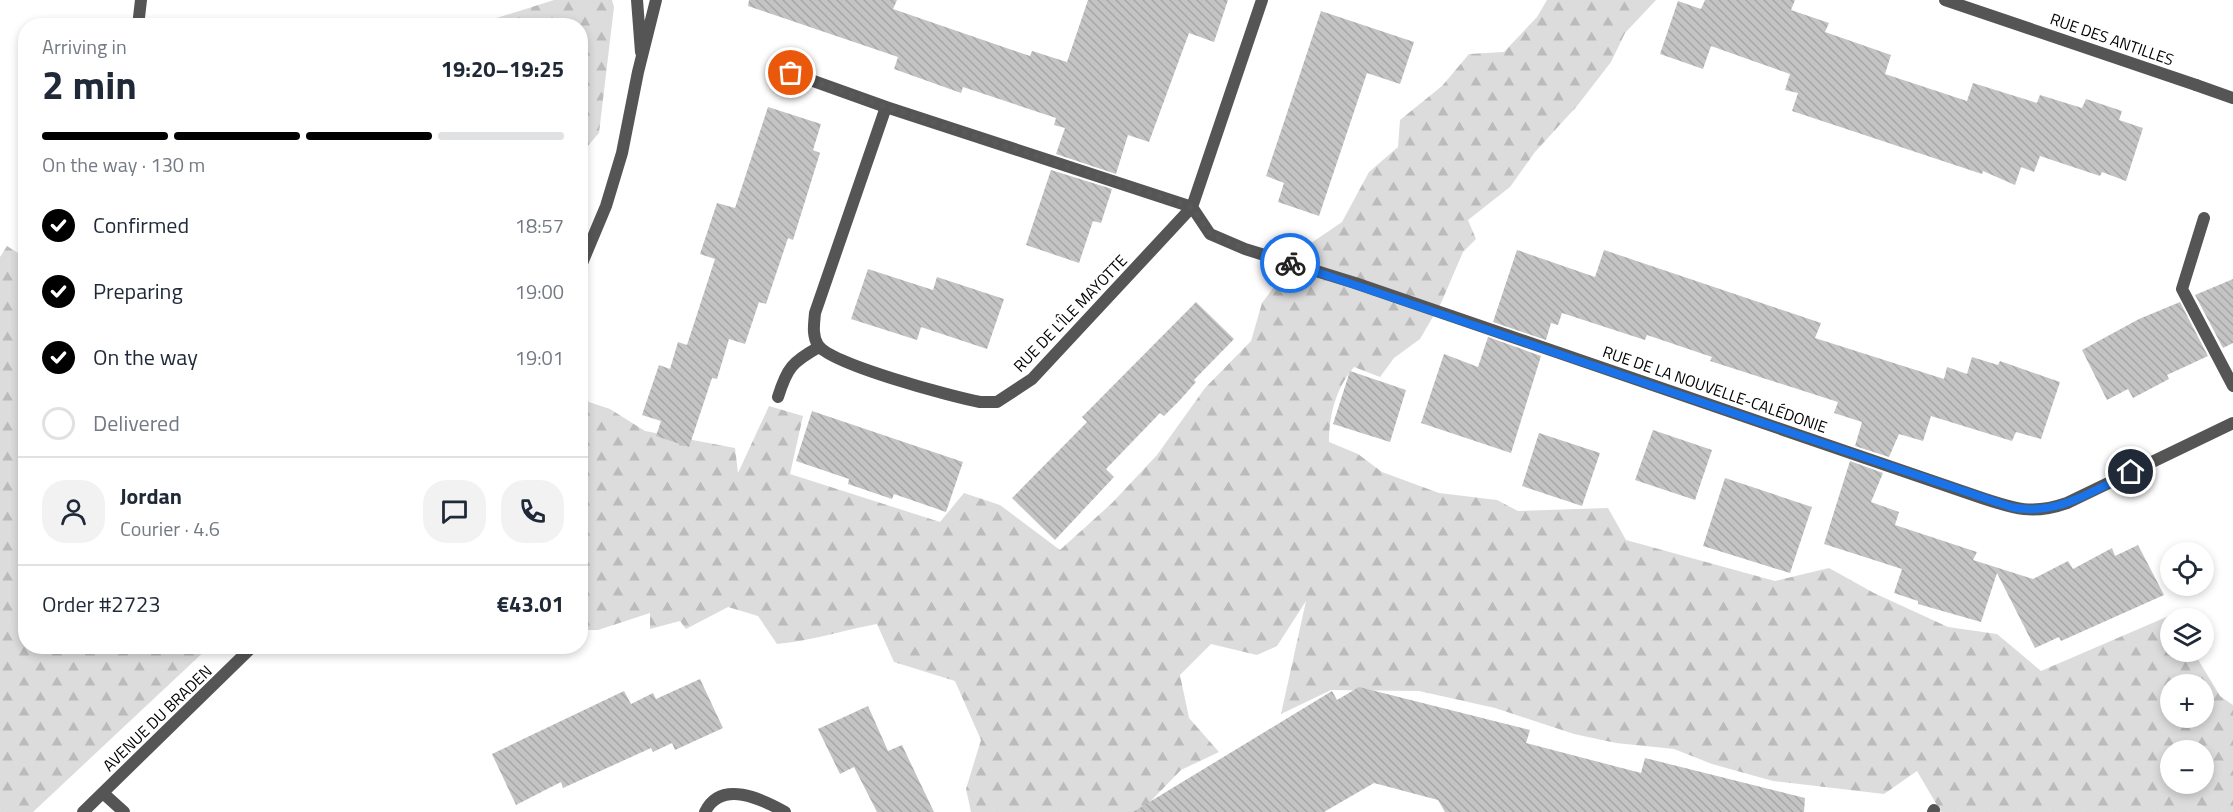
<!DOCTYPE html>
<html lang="en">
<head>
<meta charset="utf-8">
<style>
	body { margin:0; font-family:"Titillium Web",sans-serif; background:#f2f2f3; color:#1f2937; height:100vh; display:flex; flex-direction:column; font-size:22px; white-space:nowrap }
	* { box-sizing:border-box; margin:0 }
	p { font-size:20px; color:#747a83 }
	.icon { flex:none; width:33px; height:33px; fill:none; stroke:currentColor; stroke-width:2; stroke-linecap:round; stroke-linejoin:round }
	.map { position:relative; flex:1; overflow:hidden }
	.details { position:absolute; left:18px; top:18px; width:570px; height:636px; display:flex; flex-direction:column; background:#fff; border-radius:24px; box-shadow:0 3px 9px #0003 }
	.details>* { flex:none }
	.controls { position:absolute; left:2160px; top:542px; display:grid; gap:12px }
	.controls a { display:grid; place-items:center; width:54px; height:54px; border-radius:50%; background:#fff; box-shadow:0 3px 9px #0003; font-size:30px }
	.pin { position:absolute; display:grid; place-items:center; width:51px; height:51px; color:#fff; margin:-26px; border:3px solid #fff; border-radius:50%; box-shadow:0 2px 6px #0007 }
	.courier { position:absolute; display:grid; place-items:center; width:60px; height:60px; margin:-30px; border:4px solid #1a73e8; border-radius:50%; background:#fff; color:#222; box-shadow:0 2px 8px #0007 }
	.head em { font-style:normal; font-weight:700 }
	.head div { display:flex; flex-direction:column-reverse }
	.head { display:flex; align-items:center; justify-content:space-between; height:102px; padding:0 24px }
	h1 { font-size:39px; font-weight:700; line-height:45px }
	.bar { display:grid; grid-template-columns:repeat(4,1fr); gap:9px 6px; align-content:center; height:72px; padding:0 24px }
	.bar i { height:8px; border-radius:4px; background:#e0e1e3 }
	.bar .current { background:#000 }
	.bar p { grid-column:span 4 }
	.line { display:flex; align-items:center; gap:15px; padding:0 24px; border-top:2px solid #e0e1e3 }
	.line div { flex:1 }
	.round { display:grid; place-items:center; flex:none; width:63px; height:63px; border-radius:24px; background:#f2f2f3 }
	ol { padding:0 24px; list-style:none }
	li { display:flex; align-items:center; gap:18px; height:66px }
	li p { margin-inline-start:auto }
	li .icon { padding:6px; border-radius:50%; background:#000; color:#fff; stroke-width:4 }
	li:last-child { color:#747a83 }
	li i { width:33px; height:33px; border:3px solid #e0e1e3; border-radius:50% }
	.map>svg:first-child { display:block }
	.forest { fill:url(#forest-firs); fill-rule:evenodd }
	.building { fill:url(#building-back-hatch) }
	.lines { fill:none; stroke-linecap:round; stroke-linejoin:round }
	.pedestrian { stroke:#555; stroke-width:12 }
	.minor { stroke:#555; stroke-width:12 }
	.tertiary { stroke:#555; stroke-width:12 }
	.done { stroke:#595959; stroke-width:6; stroke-dasharray:0 10.8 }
	.route { stroke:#1a73e8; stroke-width:8 }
	.labels { text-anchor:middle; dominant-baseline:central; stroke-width:5; stroke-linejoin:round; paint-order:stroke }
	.street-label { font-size:16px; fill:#000; stroke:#fff }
</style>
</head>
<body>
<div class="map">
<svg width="2233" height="812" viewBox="0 0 2233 812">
	<defs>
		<pattern id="forest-firs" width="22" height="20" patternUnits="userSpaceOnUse" patternTransform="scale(1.5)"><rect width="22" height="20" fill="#dcdcdc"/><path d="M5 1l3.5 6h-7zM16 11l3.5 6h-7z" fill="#bbb"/></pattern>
		<pattern id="building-back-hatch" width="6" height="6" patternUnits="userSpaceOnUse" patternTransform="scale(1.5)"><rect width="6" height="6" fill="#c4c4c4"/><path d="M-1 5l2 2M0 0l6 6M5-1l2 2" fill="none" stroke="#a7a7a7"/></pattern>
	</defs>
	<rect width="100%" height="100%" fill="#fff"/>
	<!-- forest -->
	<path class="forest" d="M 554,0 L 612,0 L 614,7 L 599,133 L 581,154 L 580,26 L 474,25 Z
		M 1547,0 L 1656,0 L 1625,33 L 1611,62 L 1577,106 L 1535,152 L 1510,187 L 1468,220 L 1476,239 L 1463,252 L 1441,303 L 1420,339 L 1394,358 L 1380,377 L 1354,367 C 1336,388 1329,415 1329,442 L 1358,454 L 1382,472 L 1439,493 L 1497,500 L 1518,511 L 1608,508 L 1626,540 L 1775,581 L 1829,568 L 1874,593 L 1948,627 L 1997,634 L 2041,671 L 2171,615 L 2170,651 L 2193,651 L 2220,696 L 2233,705 L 2233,812 L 1941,812 L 1917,771 L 1884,794 L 1773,781 L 1712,764 L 1674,749 L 1616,743 L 1574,734 L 1495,708 L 1419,691 L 1331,690 L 1281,714 L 1306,601 L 1277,646 L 1257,655 L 1211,644 L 1180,675 L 1189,718 L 1219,752 L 1181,770 L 1144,808 L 1146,812 L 971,812 L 966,789 L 981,740 L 955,681 L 894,662 L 877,624 C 843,630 811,641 777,644 L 758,616 L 728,607 L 686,629 L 680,621 L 650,629 L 650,613 L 598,630 L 581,630 L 580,393 L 589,402 L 610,409 L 645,431 L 735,448 L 738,473 L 769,406 L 803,416 L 790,474 L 940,522 L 964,493 L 1000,505 L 1060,550 L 1112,503 L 1157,455 L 1205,388 L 1251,341 L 1262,303 L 1301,250 L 1342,222 L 1369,172 L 1398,147 L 1400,120 L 1442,86 L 1469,54 L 1504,52 L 1537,17 ZM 2170,684 L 2204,684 L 2204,717 L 2170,717 ZM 2170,750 L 2204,750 L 2204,783 L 2170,783 Z
		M 7,246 L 26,258 L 26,646 L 209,647 L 33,812 L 0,812 L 0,257 Z"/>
	<!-- building -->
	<path class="building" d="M 749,0 L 897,0 L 893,9 L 1030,56 L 1032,51 L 1067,62 L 1088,0 L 1228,0 L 1214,42 L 1189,33 L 1149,142 L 1128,135 L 1116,174 L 1056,154 L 1065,128 L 1054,125 L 1056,118 L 963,87 L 961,93 L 894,69 L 898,57 L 748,6 Z
		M 1705,0 L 1795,0 L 1791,10 L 1829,23 L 1825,32 L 1891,55 L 1885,74 L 1967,101 L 1973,83 L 2037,103 L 2040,95 L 2082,108 L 2086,99 L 2122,111 L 2119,120 L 2143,128 L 2126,181 L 2102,172 L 2100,176 L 2040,156 L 2034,172 L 2021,167 L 2015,185 L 1983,171 L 1982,174 L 1792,111 L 1798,93 L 1785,90 L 1790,74 L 1711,46 L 1703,69 L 1660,54 L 1678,1 L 1701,9 Z
		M 1321,11 L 1414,42 L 1400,84 L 1367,73 L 1319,216 L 1278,202 L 1284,183 L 1266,176 Z
		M 768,107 L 821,124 L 813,150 L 820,153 L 793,240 L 788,238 L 766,304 L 759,302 L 745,344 L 729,339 L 717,379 L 712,378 L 689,447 L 656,436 L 661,421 L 642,415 L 659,365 L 670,369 L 678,342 L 687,345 L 715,259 L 700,254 L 717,203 L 735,208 Z
		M 1051,170 L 1112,189 L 1101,223 L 1093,221 L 1079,263 L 1026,245 Z
		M 1517,250 L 1595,277 L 1604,250 L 1821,323 L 1815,338 L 1944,379 L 1947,367 L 1967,374 L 1972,357 L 1998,365 L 2000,361 L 2060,382 L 2041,439 L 2016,432 L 2012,441 L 1931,416 L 1923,441 L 1899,434 L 1889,457 L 1855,446 L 1862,422 L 1834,413 L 1838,402 L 1710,361 L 1712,357 L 1647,335 L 1645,340 L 1562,313 L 1558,325 L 1551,323 L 1546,340 L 1493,322 Z
		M 868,269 L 933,290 L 937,277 L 1004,299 L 987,349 L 921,327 L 917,340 L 851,319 Z
		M 2233,279 L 2233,343 L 2223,348 L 2195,295 Z
		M 1196,302 L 1234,339 L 1194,380 L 1196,382 L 1180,400 L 1164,416 L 1160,413 L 1106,469 L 1114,477 L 1055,540 L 1012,498 L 1087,422 L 1082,417 Z
		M 2180,302 L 2208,356 L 2167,375 L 2169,379 L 2133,398 L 2128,389 L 2107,400 L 2082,350 L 2139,319 Z
		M 1488,337 L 1541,356 L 1511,453 L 1421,423 L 1444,354 L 1478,367 Z
		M 1350,371 L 1406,390 L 1390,442 L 1333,424 Z
		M 812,411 L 963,462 L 946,512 L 894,494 L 892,499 L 848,484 L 849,479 L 796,461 Z
		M 1653,430 L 1712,450 L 1695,500 L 1635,480 Z
		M 1539,433 L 1600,453 L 1582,506 L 1522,486 Z
		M 1850,461 L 1883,473 L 1871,502 L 1899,512 L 1895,525 L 1977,552 L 1973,560 L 2033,579 L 2068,561 L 2073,569 L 2112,548 L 2115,556 L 2138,545 L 2164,595 L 2061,641 L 2059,637 L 2035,648 L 1997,573 L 1981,622 L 1918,604 L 1918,601 L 1894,593 L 1902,569 L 1824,544 Z
		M 1725,478 L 1812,507 L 1790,573 L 1703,546 Z
		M 700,679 L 723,728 L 675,750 L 672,743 L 653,752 L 651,748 L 563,788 L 561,782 L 516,805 L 492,754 L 624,691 L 631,704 L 653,693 L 656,699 Z
		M 1359,687 L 1530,730 L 1526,743 L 1641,773 L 1645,758 L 1805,798 L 1804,812 L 1445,812 L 1438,800 L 1374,783 L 1324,812 L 1133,812 L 1332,691 L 1337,700 Z
		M 868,706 L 888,751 L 902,745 L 934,812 L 877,812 L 854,767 L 840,774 L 818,729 Z"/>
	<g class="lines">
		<!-- pedestrian -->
		<path class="pedestrian" d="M 2196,85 L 2233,98"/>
		<!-- minor -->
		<path class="minor" d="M 1945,0 L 2196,85
			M 138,26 L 141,0
			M 791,73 L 886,107
			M 1192,207 L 886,107 L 815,313 C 814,324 812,336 818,345 C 830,364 953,397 980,402 L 997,402 L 1032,379 L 1192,207 L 1262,0
			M 1192,207 L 1210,234 L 1245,249 L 1355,283 L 1982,498 C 2015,509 2033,515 2067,503 L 2233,423
			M 2204,218 L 2182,289 L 2233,386
			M 778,397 C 787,368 792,362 819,347
			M 103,793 L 124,812
			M 705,812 C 721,779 762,799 785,812
			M 1933,812 L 1934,810"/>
		<!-- tertiary -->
		<path class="tertiary" d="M 637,0 L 641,52
			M 580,268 L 606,206 L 622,153 L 638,72 L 656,0
			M 83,812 L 253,646"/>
	</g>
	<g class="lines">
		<!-- done -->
		<path class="done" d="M 791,73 L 886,107 L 1192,207 L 1210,234 L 1245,249 L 1290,263"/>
		<!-- route -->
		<path class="route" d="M 1290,263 L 2011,507 C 2055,517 2093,491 2131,472"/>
	</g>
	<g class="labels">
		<!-- street labels -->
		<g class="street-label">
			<text transform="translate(2112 39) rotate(19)">RUE DES ANTILLES</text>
			<text transform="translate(1070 313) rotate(-46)">RUE DE L'ÎLE MAYOTTE</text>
			<text transform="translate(1715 389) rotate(19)">RUE DE LA NOUVELLE-CALÉDONIE</text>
			<text transform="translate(157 718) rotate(-44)">AVENUE DU BRADEN</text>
		</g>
	</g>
</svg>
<div class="controls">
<a><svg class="icon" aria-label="locate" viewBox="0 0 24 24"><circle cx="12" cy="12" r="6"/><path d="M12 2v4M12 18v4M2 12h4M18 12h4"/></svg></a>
<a><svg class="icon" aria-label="layers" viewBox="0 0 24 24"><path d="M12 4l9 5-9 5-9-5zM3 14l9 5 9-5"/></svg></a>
<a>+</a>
<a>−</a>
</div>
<div class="pin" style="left:791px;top:73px;background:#ea580c"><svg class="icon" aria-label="bag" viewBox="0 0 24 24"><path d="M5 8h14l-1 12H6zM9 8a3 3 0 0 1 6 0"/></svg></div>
<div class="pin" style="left:2131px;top:472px;background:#1f2937"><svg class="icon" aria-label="home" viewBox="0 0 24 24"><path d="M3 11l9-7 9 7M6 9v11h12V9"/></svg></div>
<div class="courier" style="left:1290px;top:263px"><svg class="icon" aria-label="bike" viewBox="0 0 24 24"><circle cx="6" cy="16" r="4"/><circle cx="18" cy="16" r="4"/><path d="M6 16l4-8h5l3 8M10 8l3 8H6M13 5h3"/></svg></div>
<section class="details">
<div class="head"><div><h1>2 min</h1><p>Arriving in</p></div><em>19:20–19:25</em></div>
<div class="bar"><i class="current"></i><i class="current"></i><i class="current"></i><i></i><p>On the way · 130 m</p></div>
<ol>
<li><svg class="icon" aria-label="check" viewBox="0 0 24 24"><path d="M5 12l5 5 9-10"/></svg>Confirmed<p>18:57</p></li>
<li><svg class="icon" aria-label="check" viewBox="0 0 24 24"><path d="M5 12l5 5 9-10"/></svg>Preparing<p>19:00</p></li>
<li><svg class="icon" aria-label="check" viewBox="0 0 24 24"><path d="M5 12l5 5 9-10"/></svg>On the way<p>19:01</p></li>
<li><i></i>Delivered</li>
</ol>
<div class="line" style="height:108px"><a class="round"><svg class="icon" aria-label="person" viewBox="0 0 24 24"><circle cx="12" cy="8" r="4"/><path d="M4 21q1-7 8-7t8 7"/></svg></a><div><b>Jordan</b><p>Courier · 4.6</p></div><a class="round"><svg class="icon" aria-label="chat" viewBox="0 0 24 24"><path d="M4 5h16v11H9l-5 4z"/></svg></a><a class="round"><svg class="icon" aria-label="phone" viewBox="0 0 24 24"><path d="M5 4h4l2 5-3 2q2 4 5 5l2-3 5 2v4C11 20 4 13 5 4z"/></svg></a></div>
<div class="line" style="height:78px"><div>Order #2723</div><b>€43.01</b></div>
</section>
</div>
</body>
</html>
